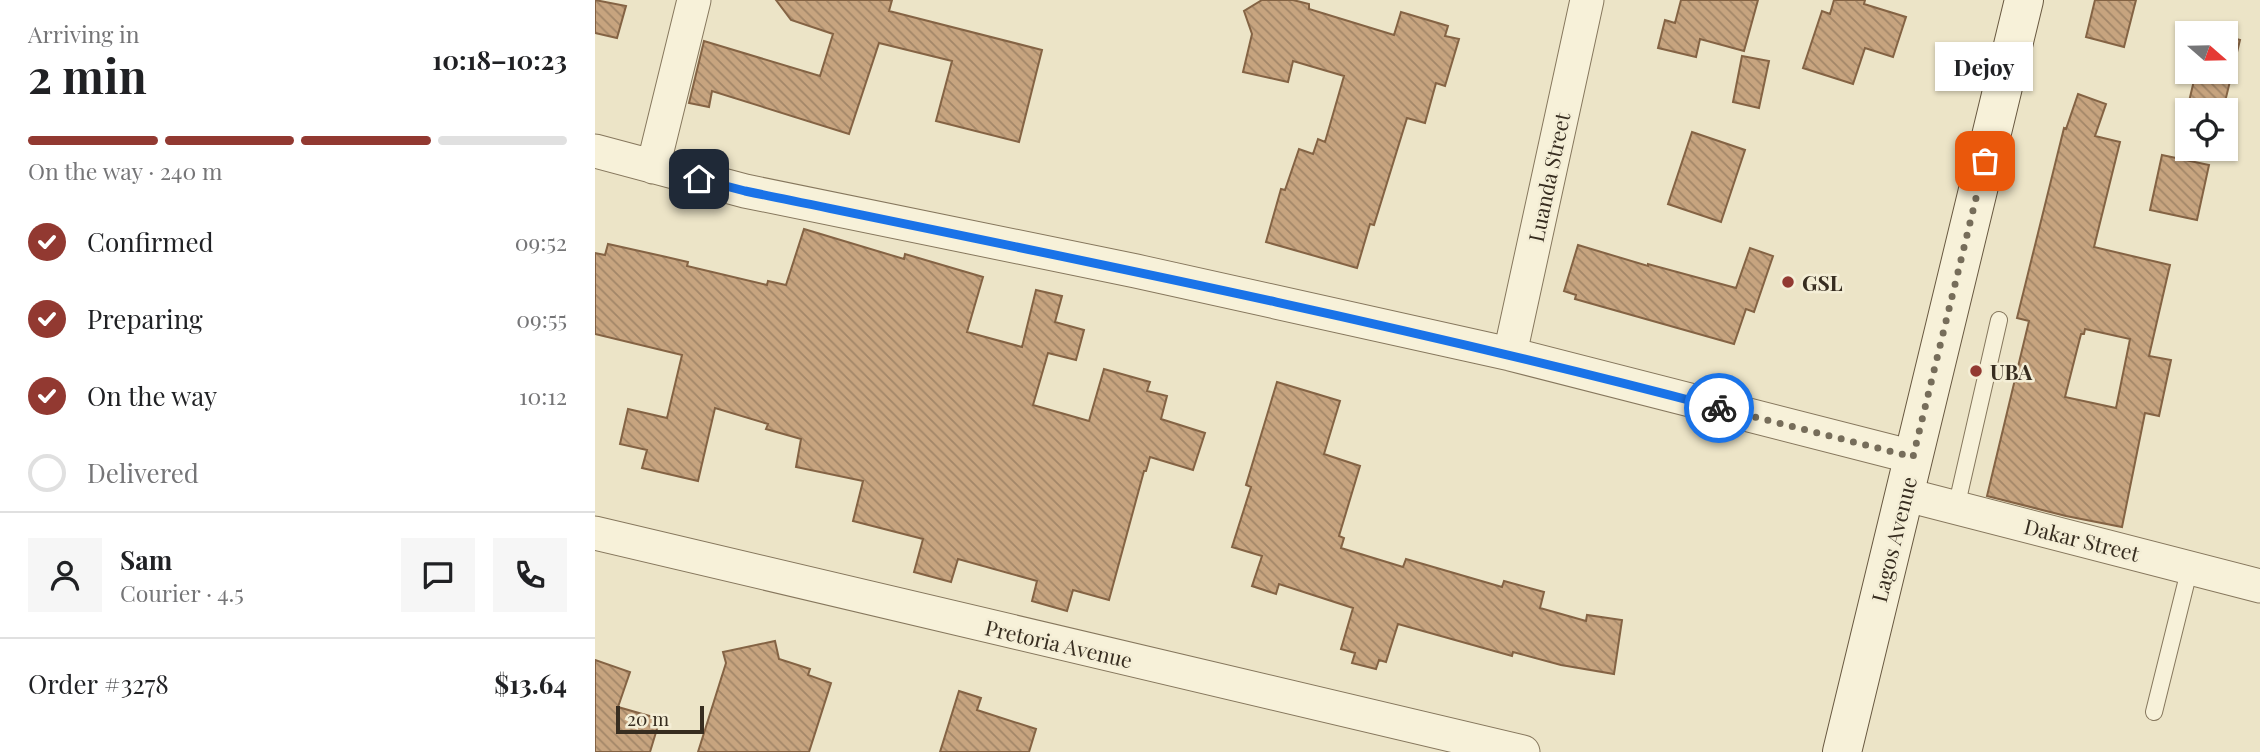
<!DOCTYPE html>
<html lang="en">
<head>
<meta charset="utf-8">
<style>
	body { margin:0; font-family:"Playfair Display",serif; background:#f6f6f6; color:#202124; height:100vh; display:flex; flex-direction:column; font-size:26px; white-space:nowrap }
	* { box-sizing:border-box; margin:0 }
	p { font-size:23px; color:#757577 }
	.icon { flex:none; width:38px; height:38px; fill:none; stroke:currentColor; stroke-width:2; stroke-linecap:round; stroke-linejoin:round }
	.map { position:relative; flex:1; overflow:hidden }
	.panel { display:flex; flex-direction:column; background:#fff; width:595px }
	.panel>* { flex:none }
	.needle { width:46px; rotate:110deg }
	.controls { position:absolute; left:1580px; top:21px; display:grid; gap:14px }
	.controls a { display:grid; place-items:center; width:63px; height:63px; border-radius:0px; background:#fff; box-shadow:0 2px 5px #0004; font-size:35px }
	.scale { position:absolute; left:21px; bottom:18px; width:88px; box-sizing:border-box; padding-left:7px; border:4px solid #372d20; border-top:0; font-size:19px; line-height:24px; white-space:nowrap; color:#372d20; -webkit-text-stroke:5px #f4eed6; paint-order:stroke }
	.pin { position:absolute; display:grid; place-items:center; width:60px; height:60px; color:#fff; margin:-30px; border-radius:14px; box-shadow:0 4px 10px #0006 }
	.courier { position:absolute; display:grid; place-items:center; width:70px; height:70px; margin:-35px; border:5px solid #1a73e8; border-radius:50%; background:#fff; color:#222; box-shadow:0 2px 9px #0007 }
	.bubble { position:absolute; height:49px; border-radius:0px; background:#fff; box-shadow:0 2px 5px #0004; font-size:23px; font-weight:700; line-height:49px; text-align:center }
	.head em { font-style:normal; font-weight:700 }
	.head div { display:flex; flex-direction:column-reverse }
	.head { display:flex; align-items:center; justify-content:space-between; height:119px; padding:0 28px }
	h1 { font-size:46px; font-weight:700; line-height:52px }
	.bar { display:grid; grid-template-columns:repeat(4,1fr); gap:10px 7px; align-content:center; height:84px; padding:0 28px }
	.bar i { height:9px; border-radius:5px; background:#e0e0e0 }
	.bar .on { background:#923931 }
	.bar p { grid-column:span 4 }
	.line { display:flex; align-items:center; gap:18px; padding:0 28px; border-top:2px solid #e0e0e0 }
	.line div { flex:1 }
	.round { display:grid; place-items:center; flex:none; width:74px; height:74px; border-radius:0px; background:#f6f6f6 }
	ol { padding:0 28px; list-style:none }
	li { display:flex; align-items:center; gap:21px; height:77px }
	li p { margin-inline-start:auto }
	li .icon { padding:7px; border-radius:50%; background:#923931; color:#fff; stroke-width:4 }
	li:last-child { color:#757577 }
	li i { width:38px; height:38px; border:4px solid #e0e0e0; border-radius:50% }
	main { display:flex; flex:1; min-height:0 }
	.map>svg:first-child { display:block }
	.building { fill:url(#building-back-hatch); stroke:#846344; stroke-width:2; fill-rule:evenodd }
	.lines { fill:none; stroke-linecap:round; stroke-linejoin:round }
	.lane-casing { stroke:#86775d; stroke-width:18 }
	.street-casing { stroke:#86775d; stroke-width:35 }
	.secondary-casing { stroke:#685840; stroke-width:40 }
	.lane { stroke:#f7f1d9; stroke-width:16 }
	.street { stroke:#f7f1d9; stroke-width:33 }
	.secondary { stroke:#f7f1d9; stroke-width:38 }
	.done { stroke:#766d5a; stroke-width:7; stroke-dasharray:0 12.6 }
	.route { stroke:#1a73e8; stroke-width:9 }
	.poi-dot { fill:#923931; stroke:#f4eed6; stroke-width:2.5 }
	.labels { text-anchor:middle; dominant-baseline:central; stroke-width:5; stroke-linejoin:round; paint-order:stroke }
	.street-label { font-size:21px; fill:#372d20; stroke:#f4eed6 }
	.poi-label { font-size:21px; font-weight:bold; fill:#372d20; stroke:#f4eed6; text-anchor:start }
</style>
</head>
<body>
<main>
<section class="panel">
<div class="head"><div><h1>2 min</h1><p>Arriving in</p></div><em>10:18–10:23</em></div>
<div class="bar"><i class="on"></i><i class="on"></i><i class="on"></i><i></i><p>On the way · 240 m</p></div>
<ol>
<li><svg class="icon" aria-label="check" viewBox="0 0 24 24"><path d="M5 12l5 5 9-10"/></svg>Confirmed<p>09:52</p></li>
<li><svg class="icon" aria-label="check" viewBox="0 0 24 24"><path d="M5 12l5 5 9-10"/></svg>Preparing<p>09:55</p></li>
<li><svg class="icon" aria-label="check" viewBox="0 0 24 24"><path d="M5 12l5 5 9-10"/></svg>On the way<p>10:12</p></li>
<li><i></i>Delivered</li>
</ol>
<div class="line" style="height:126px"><a class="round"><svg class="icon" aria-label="person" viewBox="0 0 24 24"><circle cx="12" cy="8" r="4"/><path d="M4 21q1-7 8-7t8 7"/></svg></a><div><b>Sam</b><p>Courier · 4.5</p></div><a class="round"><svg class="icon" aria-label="chat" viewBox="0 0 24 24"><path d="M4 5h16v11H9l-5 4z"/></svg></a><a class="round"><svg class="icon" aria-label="phone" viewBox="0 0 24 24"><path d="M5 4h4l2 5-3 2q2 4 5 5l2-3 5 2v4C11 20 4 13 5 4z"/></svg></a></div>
<div class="line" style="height:91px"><div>Order #3278</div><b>$13.64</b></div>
</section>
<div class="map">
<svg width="1665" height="752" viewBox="0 0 1665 752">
	<defs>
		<pattern id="building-back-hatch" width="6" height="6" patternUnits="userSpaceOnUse" patternTransform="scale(1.75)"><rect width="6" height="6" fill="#c7a47f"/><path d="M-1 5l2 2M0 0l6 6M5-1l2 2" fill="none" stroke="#a28668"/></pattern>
	</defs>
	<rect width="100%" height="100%" fill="#ece4c7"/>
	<!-- building -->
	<path class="building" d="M 0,0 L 31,6 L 22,38 L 0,33 Z
		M 181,0 L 297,0 L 294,11 L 447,50 L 424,142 L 341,121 L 357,61 L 284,43 L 254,134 L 117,91 L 114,107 L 94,103 L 109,41 L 225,76 L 238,34 L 196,20 Z
		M 667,0 L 698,0 L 714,4 L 714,9 L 799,35 L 806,12 L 853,26 L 850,36 L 864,39 L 850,86 L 841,83 L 830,123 L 812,118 L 779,225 L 775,224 L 762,268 L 671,242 L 686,189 L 690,190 L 704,149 L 718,154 L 723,139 L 730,142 L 749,76 L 698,61 L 693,82 L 648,72 L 657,34 L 649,11 Z
		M 1086,0 L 1163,0 L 1149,51 L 1105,39 L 1101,57 L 1063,48 L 1070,20 L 1080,23 Z
		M 1239,0 L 1270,0 L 1269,4 L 1311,17 L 1298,57 L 1270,48 L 1258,84 L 1208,68 L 1227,11 L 1235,14 Z
		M 1500,0 L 1541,0 L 1529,47 L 1491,37 Z
		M 1631,36 L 1645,40 L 1628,110 L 1592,110 L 1601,72 L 1631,72 Z
		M 1147,56 L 1174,61 L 1164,108 L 1138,102 Z
		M 1483,94 L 1511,104 L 1500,136 L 1525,142 L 1499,247 L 1575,265 L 1554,356 L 1576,360 L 1564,416 L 1550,413 L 1527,527 L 1471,516 L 1392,496 L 1434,321 L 1422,318 L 1469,128 L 1471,129 ZM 1490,329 L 1535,339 L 1521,408 L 1470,397 L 1486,334 L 1489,334 Z
		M 1097,132 L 1150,150 L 1126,222 L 1073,204 Z
		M 1567,155 L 1614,165 L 1602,220 L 1555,210 Z
		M 209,229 L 309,259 L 310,254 L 388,277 L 372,332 L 427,347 L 441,290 L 467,296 L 460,322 L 489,330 L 481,360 L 453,353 L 438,405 L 494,421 L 509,369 L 555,382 L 552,391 L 572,396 L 566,419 L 610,433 L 598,470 L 555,457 L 551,471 L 549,471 L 514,600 L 478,590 L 472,611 L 437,601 L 442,581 L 363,559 L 356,582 L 319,572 L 328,539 L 258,521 L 268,481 L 201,467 L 206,439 L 171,429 L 173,424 L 120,408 L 103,481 L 47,468 L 52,450 L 25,444 L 33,409 L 72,418 L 87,355 L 0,334 L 0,253 L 10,255 L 13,244 L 67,256 L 93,262 L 92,266 L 172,285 L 173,281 L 191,285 Z
		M 983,245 L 1053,266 L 1053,264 L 1141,288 L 1155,248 L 1178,256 L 1159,312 L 1151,309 L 1139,344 L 980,299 L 981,295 L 969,291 Z
		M 682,382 L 745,401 L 729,454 L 765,466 L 744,536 L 749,538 L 746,548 L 808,567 L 811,559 L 907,587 L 909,581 L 949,592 L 945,608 L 991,621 L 992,615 L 1027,620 L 1019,674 L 966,665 L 918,652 L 917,656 L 803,624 L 791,662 L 784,660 L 781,669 L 757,663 L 760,653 L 746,649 L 758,608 L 684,584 L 681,594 L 657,586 L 667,556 L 637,547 L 656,487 L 651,485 Z
		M 180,641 L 184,659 L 215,669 L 213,675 L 236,683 L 214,752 L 103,752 L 131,663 L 128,652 Z
		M 0,660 L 35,672 L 23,707 L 65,719 L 55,752 L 0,752 Z
		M 364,691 L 386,698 L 382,710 L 441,729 L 434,752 L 345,752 Z"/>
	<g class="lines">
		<!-- lane casing -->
		<g class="lane-casing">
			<path id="lane" d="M 1361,508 L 1404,320
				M 1559,712 L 1595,567"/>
		</g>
		<!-- street casing -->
		<g class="street-casing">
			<path id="street" d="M 0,151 L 150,191 L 541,271 L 915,354 L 1318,457
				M 58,167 L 99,0
				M 915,354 L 992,0
				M 1308,494 L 1665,586
				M 0,533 L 928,752"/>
		</g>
		<!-- secondary casing -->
		<g class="secondary-casing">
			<path id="secondary" d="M 1247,752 L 1429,0"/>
		</g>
		<!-- lane -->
		<use href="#lane" class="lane"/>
		<!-- street -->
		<use href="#street" class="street"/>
		<!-- secondary -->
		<use href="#secondary" class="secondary"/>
	</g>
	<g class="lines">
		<!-- done -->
		<path class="done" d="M 1124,408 L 1318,457 L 1390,161"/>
		<!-- route -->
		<path class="route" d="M 104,179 L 150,191 C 476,258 802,323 1124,408"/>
	</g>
	<!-- markers -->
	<g class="poi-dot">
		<circle cx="1193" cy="282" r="7"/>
		<circle cx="1381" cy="371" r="7"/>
	</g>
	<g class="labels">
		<!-- street labels -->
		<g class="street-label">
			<text transform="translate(953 177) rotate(-78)">Luanda Street</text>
			<text transform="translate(1298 539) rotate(-76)">Lagos Avenue</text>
			<text transform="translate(1487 539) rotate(14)">Dakar Street</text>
			<text transform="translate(464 643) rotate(13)">Pretoria Avenue</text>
		</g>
		<!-- poi labels -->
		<g class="poi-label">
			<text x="1207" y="282">GSL</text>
			<text x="1395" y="371">UBA</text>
		</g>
	</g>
</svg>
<div class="controls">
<a><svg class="needle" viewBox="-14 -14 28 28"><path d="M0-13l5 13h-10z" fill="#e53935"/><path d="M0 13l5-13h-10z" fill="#757577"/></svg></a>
<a><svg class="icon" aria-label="locate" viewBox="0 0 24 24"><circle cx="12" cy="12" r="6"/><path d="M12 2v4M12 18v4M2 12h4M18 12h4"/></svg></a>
</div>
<div class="scale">20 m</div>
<div class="pin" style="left:1390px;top:161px;background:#ea580c"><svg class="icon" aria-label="bag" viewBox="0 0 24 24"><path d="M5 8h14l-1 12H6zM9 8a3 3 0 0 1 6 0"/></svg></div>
<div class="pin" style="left:104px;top:179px;background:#1f2937"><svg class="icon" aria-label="home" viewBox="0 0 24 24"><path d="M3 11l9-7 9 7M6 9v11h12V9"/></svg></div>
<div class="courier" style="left:1124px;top:408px"><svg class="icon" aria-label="bike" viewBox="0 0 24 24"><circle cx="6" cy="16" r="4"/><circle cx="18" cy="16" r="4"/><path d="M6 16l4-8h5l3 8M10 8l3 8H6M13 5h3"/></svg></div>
<div class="bubble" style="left:1340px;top:42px;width:98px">Dejoy</div>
</div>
</main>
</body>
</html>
